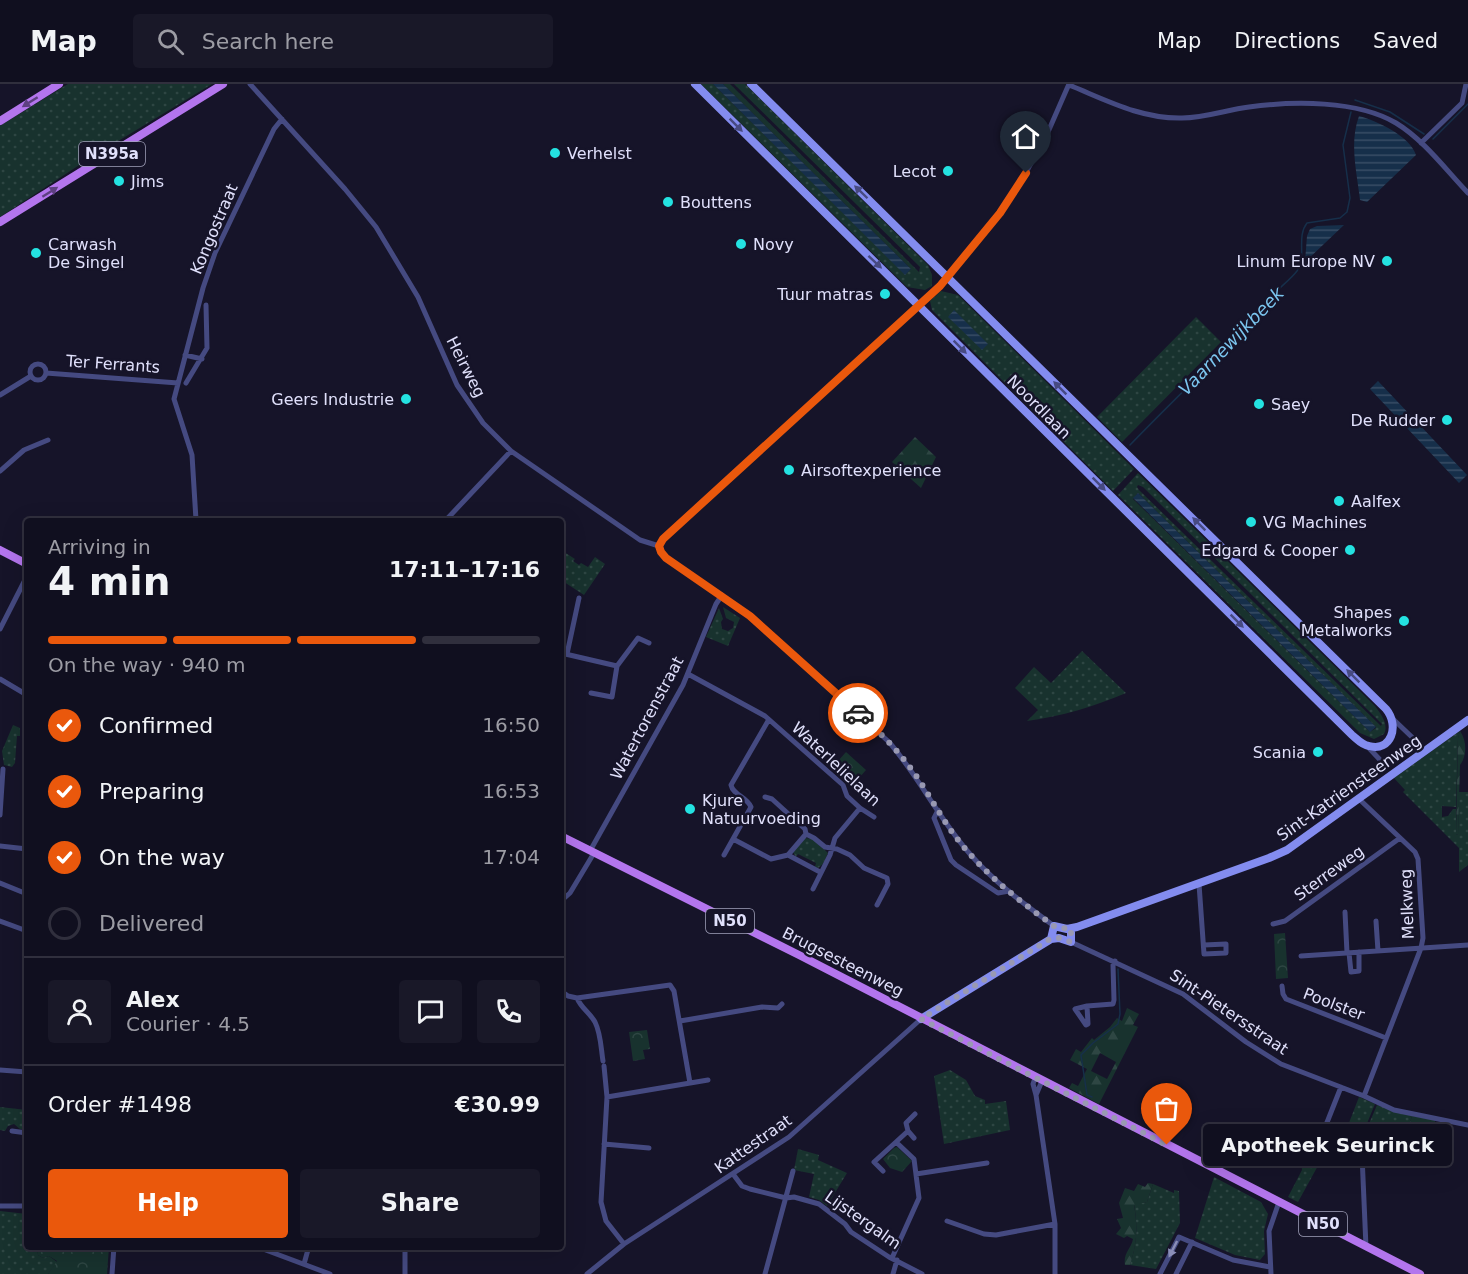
<!DOCTYPE html>
<html lang="en">
<head>
<meta charset="utf-8">
<style>
	body { margin:0; font-family:"DejaVu Sans",sans-serif; background:#191828; color:#f1f3f6; height:100vh; display:flex; flex-direction:column; font-size:22px; white-space:nowrap }
	* { box-sizing:border-box; margin:0 }
	p { font-size:20px; color:#9c9ca4 }
	.icon { flex:none; width:33px; height:33px; fill:none; stroke:currentColor; stroke-width:2; stroke-linecap:round; stroke-linejoin:round }
	.map { position:relative; flex:1; overflow:hidden }
	.drawer { position:absolute; left:24px; top:434px; width:540px; height:732px; display:flex; flex-direction:column; background:#100f1f; border-radius:6px; box-shadow:0 6px 24px #0002,0 0 0 2px #302f3d }
	.drawer>* { flex:none }
	.pin { position:absolute; display:grid; place-items:center; width:51px; height:51px; color:#fff; margin:-62px -26px; border-radius:50% 50% 50% 0; rotate:-45deg; box-shadow:0 0 6px #0007 }
	.pin .icon { rotate:45deg }
	.courier { position:absolute; display:grid; place-items:center; width:60px; height:60px; margin:-30px; border:4px solid #ea580c; border-radius:50%; background:#fff; color:#222; box-shadow:0 2px 8px #0007 }
	.bubble { position:absolute; height:42px; border-radius:6px; background:#100f1f; box-shadow:0 6px 24px #0002,0 0 0 2px #302f3d; font-size:20px; font-weight:600; line-height:42px; text-align:center }
	.head em { font-style:normal; font-weight:600 }
	.head div { display:flex; flex-direction:column-reverse }
	.head { display:flex; align-items:center; justify-content:space-between; height:102px; padding:0 24px }
	h1 { font-size:39px; font-weight:600; line-height:45px }
	.bar { display:grid; grid-template-columns:repeat(4,1fr); gap:9px 6px; align-content:center; height:72px; padding:0 24px }
	.bar i { height:8px; border-radius:4px; background:#302f3d }
	.bar .selected { background:#ea580c }
	.bar p { grid-column:span 4 }
	.line { display:flex; align-items:center; gap:15px; padding:0 24px; border-top:2px solid #302f3d }
	.line div { flex:1 }
	.round { display:grid; place-items:center; flex:none; width:63px; height:63px; border-radius:6px; background:#191828 }
	ol { padding:0 24px; list-style:none }
	li { display:flex; align-items:center; gap:18px; height:66px }
	li p { margin-inline-start:auto }
	li .icon { padding:6px; border-radius:50%; background:#ea580c; color:#fff; stroke-width:4 }
	li:last-child { color:#9c9ca4 }
	li i { width:33px; height:33px; border:3px solid #302f3d; border-radius:50% }
	.primary-button { display:flex; gap:12px; margin-top:auto; padding:12px 24px }
	.primary-button a { flex:1; height:69px; border-radius:6px; background:#ea580c; color:#fff; font-size:24px; font-weight:600; line-height:69px; text-align:center }
	.primary-button a+a { background:#191828; color:#f1f3f6 }
	header { display:flex; align-items:center; gap:36px; box-sizing:border-box; height:84px; padding:0 30px; background:#100f1f; border-bottom:2px solid #302f3d }
	header strong { font-size:28px }
	nav { display:flex; gap:33px; margin-inline-start:auto; font-size:21px }
	.search { width:420px; height:54px; background:#191828; display:flex; align-items:center; gap:15px; box-sizing:border-box; padding:0 21px; border-radius:6px; color:#9c9ca4; font-size:22px }
	.map>svg:first-child { display:block }
	.grass { fill:url(#grass-dots); fill-rule:evenodd }
	.forest { fill:url(#forest-firs); fill-rule:evenodd }
	.park { fill:url(#park-crowns) }
	.water { fill:url(#water-rules) }
	.lines { fill:none; stroke-linecap:round; stroke-linejoin:round }
	.stream { stroke:#162f4a; stroke-width:1.5 }
	.street { stroke:#454a81; stroke-width:5 }
	.secondary { stroke:#838cef; stroke-width:8 }
	.primary { stroke:#b375ed; stroke-width:8 }
	.oneway { fill:#5d4081 }
	.oneway2 { fill:#474a82 }
	.oneway3 { fill:#8b8eb8 }
	.done { stroke:#9999b2; stroke-width:6; stroke-dasharray:0 10.8 }
	.route { stroke:#ea580c; stroke-width:8 }
	.poi-dot { fill:#24e2e1; stroke:#161429; stroke-width:2 }
	.labels { text-anchor:middle; dominant-baseline:central; stroke-width:5; stroke-linejoin:round; paint-order:stroke }
	.shield { fill:#161429; stroke:#a3a3bc; stroke-width:1.5 }
	.shield-label { font-size:15px; font-weight:bold; fill:#e0e0fb }
	.poi-label { font-size:16px; fill:#e0e0fb; stroke:#161429; text-anchor:start }
	.street-label { font-size:16px; fill:#e0e0fb; stroke:#161429 }
	.water-label { font-size:18px; font-style:italic; fill:#7bc5ee; stroke:#161429 }
</style>
</head>
<body>
<header>
<strong>Map</strong>
<div class="search"><svg class="icon" aria-label="search" viewBox="0 0 24 24"><circle cx="10" cy="10" r="6"/><path d="M15 15l6 6"/></svg>Search here</div>
<nav><a>Map</a><a>Directions</a><a>Saved</a></nav>
</header>
<div class="map">
<svg width="1468" height="1190" viewBox="0 0 1468 1190">
	<defs>
		<pattern id="grass-dots" width="8" height="8" patternUnits="userSpaceOnUse" patternTransform="scale(1.5)"><rect width="8" height="8" fill="#18322e"/><path d="M2 2h.1M6 6h.1" fill="none" stroke="#2e4643" stroke-width="1.8" stroke-linecap="round"/></pattern>
		<pattern id="forest-firs" width="22" height="20" patternUnits="userSpaceOnUse" patternTransform="scale(1.5)"><rect width="22" height="20" fill="#18322e"/><path d="M5 1l3.5 6h-7zM16 11l3.5 6h-7z" fill="#2e4643"/></pattern>
		<pattern id="park-crowns" width="20" height="18" patternUnits="userSpaceOnUse" patternTransform="scale(1.5)"><rect width="20" height="18" fill="#18322e"/><path d="M2 6a3 3 0 1 1 6 0M12 15a3 3 0 1 1 6 0" fill="none" stroke="#2e4643"/></pattern>
		<pattern id="water-rules" width="6" height="5" patternUnits="userSpaceOnUse" patternTransform="scale(1.5)"><rect width="6" height="5" fill="#162f4a"/><path d="M0 2.5h6" fill="none" stroke="#384d65"/></pattern>
	</defs>
	<rect width="100%" height="100%" fill="#161429"/>
	<!-- grass -->
	<path class="grass" d="M 68,0 L 212,0 L 87,76 L 0,133 L 0,42 Z
		M 701,0 L 713,0 L 905,190 L 911,185 L 723,0 L 730,0 L 919,188 L 920,183 L 734,0 L 745,0 L 928,181 L 932,191 L 932,202 L 925,206 L 907,203 Z
		M 941,207 L 958,211 L 1134,385 L 1113,407 L 932,226 L 930,217 Z
		M 1196,233 L 1221,258 L 1122,358 L 1097,333 Z
		M 1138,389 L 1375,622 C 1381,630 1389,640 1384,650 L 1374,655 L 1360,649 L 1118,411 ZM 1138,401 L 1143,403 L 1382,640 L 1381,642 L 1139,406 L 1137,403 ZM 1138,409 L 1376,643 L 1376,644 L 1370,648 L 1133,415 Z
		M 561,466 L 575,475 L 573,477 L 579,481 L 581,479 L 588,483 L 595,473 L 605,480 L 584,511 L 561,496 Z
		M 723,523 L 740,534 L 728,562 L 706,553 L 719,524 L 723,535 L 721,538 L 722,545 L 728,547 L 733,544 L 734,538 L 726,534 Z
		M 1082,567 L 1126,609 C 1093,623 1062,632 1027,637 L 1038,626 L 1015,604 L 1034,583 L 1051,599 Z
		M 13,641 L 20,644 L 20,652 L 17,652 L 15,679 L 12,683 L 4,681 L 2,667 Z
		M 1460,647 L 1458,654 L 1456,723 L 1442,722 L 1442,733 L 1448,732 L 1453,725 L 1456,725 L 1456,750 L 1458,751 L 1459,708 L 1468,708 L 1468,781 L 1459,788 L 1459,764 L 1403,708 L 1405,706 L 1394,694 Z
		M 805,754 L 813,755 L 828,769 L 823,780 L 818,784 L 815,783 L 816,779 L 798,770 L 796,773 L 793,768 Z
		M 950,986 L 966,996 L 975,1012 L 985,1016 L 985,1020 L 1006,1017 L 1010,1046 L 944,1060 L 934,992 Z
		M 1359,1013 L 1375,1020 L 1363,1049 L 1347,1044 Z
		M 1377,1021 L 1412,1032 L 1405,1055 L 1365,1049 Z
		M 0,1023 L 27,1026 L 27,1046 L 20,1045 L 14,1040 L 8,1042 L 5,1047 L 0,1046 Z
		M 798,1065 L 819,1071 L 818,1076 L 847,1089 L 827,1122 L 819,1116 L 809,1113 L 814,1090 L 794,1086 Z
		M 1325,1069 L 1298,1118 L 1288,1113 L 1302,1086 L 1301,1072 Z
		M 1214,1093 L 1261,1118 L 1268,1130 L 1264,1147 L 1265,1170 L 1260,1176 L 1235,1171 L 1195,1154 Z
		M 1153,1100 L 1174,1109 L 1174,1106 L 1179,1107 L 1180,1139 L 1156,1185 L 1130,1181 C 1137,1159 1138,1143 1134,1120 L 1147,1118 Z
		M 0,1127 L 27,1130 L 27,1162 L 37,1163 L 38,1171 L 43,1174 L 49,1172 L 57,1178 L 48,1190 L 0,1190 Z"/>
	<!-- forest -->
	<path class="forest" d="M 915,353 L 936,373 L 921,404 L 892,378 Z
		M 1460,647 C 1467,657 1467,672 1460,681 L 1458,751 L 1456,750 L 1458,654 Z
		M 1127,924 L 1139,930 L 1133,941 L 1138,943 L 1099,1020 L 1069,1004 L 1072,999 L 1078,1002 L 1087,985 L 1070,976 L 1076,965 L 1081,968 L 1092,954 L 1094,956 L 1110,943 L 1117,934 L 1122,937 ZM 1100,969 L 1116,978 L 1107,995 L 1091,987 Z
		M 1412,1032 L 1435,1036 L 1435,1040 C 1423,1042 1419,1057 1414,1066 L 1409,1065 L 1405,1055 Z
		M 1148,1099 L 1153,1100 L 1147,1118 L 1134,1121 C 1138,1143 1137,1160 1130,1181 L 1125,1181 C 1123,1169 1131,1165 1133,1155 L 1127,1152 L 1124,1154 L 1116,1150 L 1121,1144 L 1117,1135 L 1123,1134 L 1119,1119 L 1125,1104 L 1134,1107 L 1138,1100 L 1145,1103 Z"/>
	<!-- park -->
	<path class="park" d="M 846,668 L 866,686 L 851,703 L 831,685 Z
		M 1285,849 L 1288,894 L 1276,895 L 1274,850 Z
		M 647,946 L 650,965 L 643,966 L 645,975 L 633,977 L 629,948 Z
		M 897,1063 L 912,1077 L 902,1088 L 890,1084 L 883,1075 L 894,1064 Z
		M 37,1163 L 109,1163 L 107,1190 L 48,1190 L 57,1177 L 49,1172 L 43,1174 L 38,1171 Z"/>
	<!-- water -->
	<path class="water" d="M 713,0 L 723,0 L 911,185 L 905,191 Z
		M 1359,32 C 1377,37 1410,52 1416,71 L 1367,118 L 1360,116 C 1357,89 1349,59 1359,32 Z
		M 1344,141 L 1305,178 L 1307,152 L 1310,145 L 1317,142 Z
		M 954,226 L 988,260 L 982,266 L 948,233 Z
		M 1378,297 L 1467,391 L 1459,399 L 1370,305 Z
		M 1138,409 L 1376,643 L 1370,648 L 1133,414 Z"/>
	<g class="lines">
		<!-- stream -->
		<path class="stream" d="M 1355,16 L 1390,28 L 1424,50
			M 1433,55 L 1468,20
			M 1130,361 C 1178,311 1230,264 1274,210 C 1281,202 1290,196 1297,187 C 1307,173 1296,153 1307,139 L 1340,134 L 1347,128 L 1350,114 L 1343,61 L 1351,28
			M 1092,1013 L 1087,1011 L 1081,971 L 1093,959 L 1118,940 L 1120,930 L 1118,885"/>
		<!-- street -->
		<path class="street" d="M 250,0 L 345,105 L 376,143 L 418,213 L 457,301 L 483,339 L 511,367 L 640,456 L 659,462
			M 1069,1 C 1106,16 1141,35 1182,34 C 1205,34 1226,26 1249,23 C 1293,17 1357,16 1396,39 C 1424,56 1446,86 1468,109
			M 1421,59 L 1462,19 L 1466,0
			M 185,271 L 202,275
			M30 288a8 8 0 1 1 16 0a8 8 0 1 1-16 0Z
			M 46,289 L 178,299
			M 186,299 L 207,264 L 206,221
			M 0,311 L 31,292
			M 0,387 L 24,366 L 48,356
			M 196,436 L 192,371 L 174,315 L 203,204 L 215,169 L 274,45 L 282,35
			M 446,436 L 511,367
			M 659,462 L 663,455 L 946,196 L 1000,129 L 1017,105 L 1048,48 L 1069,0
			M 659,462 L 661,468 L 666,474 L 749,532 L 889,658 C 919,693 939,735 970,770 C 994,798 1024,820 1054,842
			M 0,545 L 27,492
			M 561,569 L 617,582
			M 567,570 L 579,514
			M 688,590 L 765,632 L 843,701 L 847,712 L 860,724 L 874,733
			M 0,595 L 27,611
			M 591,609 L 612,613 L 617,582 L 638,554 L 649,559
			M 1393,635 L 1415,656
			M 1367,662 L 1383,679
			M 765,713 L 772,715 L 805,745 L 806,750 L 814,754 L 825,763 L 837,765 L 850,771 L 864,784 L 887,794 L 888,800 L 877,821
			M 1358,714 L 1415,768 L 1418,775 L 1423,854 L 1421,864 L 1364,1012
			M 938,726 L 934,734 L 951,776 L 956,781 L 998,809 L 1009,807
			M 0,731 L 3,685
			M 733,755 L 771,775 L 788,771
			M 0,762 L 27,765
			M 590,767 L 683,601 L 716,520 L 722,511
			M 724,771 L 751,723 C 747,713 733,711 731,701 L 768,637
			M 788,771 L 820,788
			M 788,771 L 806,750
			M 0,799 L 27,810
			M 1199,800 L 1204,870 L 1226,869 L 1226,860 L 1204,861
			M 813,805 L 830,771 L 835,754 L 860,724
			M 561,817 L 570,809 L 594,769
			M 1345,828 L 1347,869
			M 0,837 L 27,847
			M 1376,837 L 1378,867
			M 1273,840 L 1285,837 L 1400,754
			M 1071,858 L 1183,910 L 1246,958 L 1281,980 L 1364,1012 L 1394,1026 L 1468,1041
			M 1349,869 L 1351,888 L 1359,887 L 1359,868
			M 1301,872 L 1468,861
			M 1282,902 L 1283,910 L 1286,915 L 1386,954
			M 561,907 L 568,912 L 577,914 L 670,901 L 674,907 L 690,999
			M 577,914 C 581,924 590,929 595,938 C 601,950 601,965 603,977
			M 1087,922 L 1113,920 L 1114,916 L 1113,881 L 1115,877
			M 1087,922 L 1088,940 L 1086,941 L 1075,925 Z
			M 680,937 L 762,923 L 778,924 L 782,920
			M 604,982 L 607,1013 L 601,1118 L 606,1137 L 624,1160
			M 0,986 L 27,988
			M 1035,994 L 1033,1000 L 1036,1011 L 1055,1140 L 1055,1190
			M 1036,1011 L 1042,997
			M 607,1013 L 708,996
			M 1324,1046 L 1341,1003
			M 12,1047 L 27,1049
			M 908,1047 L 914,1054
			M 896,1058 L 908,1047 L 906,1039 L 915,1030
			M 604,1060 L 649,1064
			M 1362,1071 L 1366,1163
			M 883,1087 L 874,1078 L 896,1058 L 914,1075 L 919,1114 L 892,1174
			M 733,1090 L 742,1102 L 750,1105 L 786,1114 L 794,1113 L 819,1120 L 845,1140 L 851,1148 L 889,1173 L 922,1190
			M 916,1090 L 987,1079
			M 0,1122 L 27,1122
			M 947,1137 L 984,1150 L 996,1151 L 1055,1140
			M 255,1162 L 330,1190
			M 405,1162 L 405,1190
			M 304,1180 L 309,1162
			M 112,1190 L 114,1162
			M 587,1190 L 624,1160 L 789,1053 L 921,935
			M 765,1190 L 793,1087
			M 893,1190 L 897,1176
			M 1160,1190 L 1179,1153 L 1233,1176 L 1270,1183
			M 1176,1190 L 1192,1158
			M 1271,1190 L 1269,1147 L 1279,1118"/>
		<!-- secondary -->
		<path class="secondary" d="M 695,0 L 1352,651 C 1357,655 1362,661 1369,662 C 1391,668 1400,642 1386,625 L 751,0
			M 1051,855 L 1054,842 L 1067,845 L 1077,843 L 1269,774 L 1287,766 L 1468,636
			M 921,935 L 1051,855 L 1059,854 L 1071,858 L 1071,845"/>
		<!-- primary -->
		<path class="primary" d="M 0,37 L 59,0
			M 0,138 L 223,0
			M 0,466 L 27,480
			M 561,752 L 799,871 L 1420,1190"/>
	</g>
	<!-- one-way arrows -->
	<defs><path id="oneway-solid" d="M-6-.8H1V-3.2L6.5 0L1 3.2V.8H-6Z" transform="scale(1.5)"/></defs>
	<g class="oneway">
		<use href="#oneway-solid" transform="translate(30 18) rotate(148)"/>
		<use href="#oneway-solid" transform="translate(50 108) rotate(-32)"/>
	</g>
	<g class="oneway2">
		<use href="#oneway-solid" transform="translate(736 41) rotate(45)"/>
		<use href="#oneway-solid" transform="translate(861 108) rotate(-136)"/>
		<use href="#oneway-solid" transform="translate(875 178) rotate(43)"/>
		<use href="#oneway-solid" transform="translate(960 263) rotate(45)"/>
		<use href="#oneway-solid" transform="translate(1060 304) rotate(-135)"/>
		<use href="#oneway-solid" transform="translate(1099 400) rotate(45)"/>
		<use href="#oneway-solid" transform="translate(1199 440) rotate(-135)"/>
		<use href="#oneway-solid" transform="translate(1237 537) rotate(45)"/>
		<use href="#oneway-solid" transform="translate(1353 592) rotate(-135)"/>
	</g>
	<use class="oneway3" href="#oneway-solid" transform="translate(1173 1165) rotate(117)"/>
	<g class="lines">
		<!-- done -->
		<path class="done" d="M 858,629 C 876,645 894,662 909,682 C 926,704 938,729 955,752 C 982,788 1018,816 1054,842 L 1061,844 L 1071,845 L 1071,858 L 1059,854 L 1050,855 L 921,935 L 1167,1061"/>
		<!-- route -->
		<path class="route" d="M 858,629 L 750,532 L 666,474 L 661,468 L 659,462 L 663,455 L 940,202 L 1000,129 L 1026,89"/>
	</g>
	<!-- markers -->
	<g class="poi-dot">
		<circle cx="555" cy="69" r="6"/>
		<circle cx="948" cy="87" r="6"/>
		<circle cx="119" cy="97" r="6"/>
		<circle cx="668" cy="118" r="6"/>
		<circle cx="741" cy="160" r="6"/>
		<circle cx="36" cy="169" r="6"/>
		<circle cx="1387" cy="177" r="6"/>
		<circle cx="885" cy="210" r="6"/>
		<circle cx="406" cy="315" r="6"/>
		<circle cx="1259" cy="320" r="6"/>
		<circle cx="1447" cy="336" r="6"/>
		<circle cx="789" cy="386" r="6"/>
		<circle cx="1339" cy="417" r="6"/>
		<circle cx="1251" cy="438" r="6"/>
		<circle cx="1350" cy="466" r="6"/>
		<circle cx="1404" cy="537" r="6"/>
		<circle cx="1318" cy="668" r="6"/>
		<circle cx="690" cy="725" r="6"/>
	</g>
	<g class="labels">
		<!-- shield labels -->
		<g class="shield">
			<rect x="79" y="58" width="66" height="24" rx="4.5"/>
			<rect x="706" y="825" width="48" height="24" rx="4.5"/>
			<rect x="1299" y="1128" width="48" height="24" rx="4.5"/>
		</g>
		<g class="shield-label">
			<text x="112" y="70">N395a</text>
			<text x="730" y="837">N50</text>
			<text x="1323" y="1140">N50</text>
		</g>
		<!-- poi labels -->
		<g class="poi-label">
			<text x="567" y="69">Verhelst</text>
			<text x="936" y="87" text-anchor="end">Lecot</text>
			<text x="131" y="97">Jims</text>
			<text x="680" y="118">Bouttens</text>
			<text x="48" y="160">Carwash<tspan x="48" dy="18">De Singel</tspan></text>
			<text x="753" y="160">Novy</text>
			<text x="1375" y="177" text-anchor="end">Linum Europe NV</text>
			<text x="873" y="210" text-anchor="end">Tuur matras</text>
			<text x="394" y="315" text-anchor="end">Geers Industrie</text>
			<text x="1271" y="320">Saey</text>
			<text x="1435" y="336" text-anchor="end">De Rudder</text>
			<text x="801" y="386">Airsoftexperience</text>
			<text x="1351" y="417">Aalfex</text>
			<text x="1263" y="438">VG Machines</text>
			<text x="1338" y="466" text-anchor="end">Edgard &amp; Cooper</text>
			<text x="1392" y="528" text-anchor="end">Shapes<tspan x="1392" dy="18">Metalworks</tspan></text>
			<text x="1306" y="668" text-anchor="end">Scania</text>
			<text x="702" y="716">Kjure<tspan x="702" dy="18">Natuurvoeding</tspan></text>
		</g>
		<!-- street labels -->
		<g class="street-label">
			<text transform="translate(214 145) rotate(-67)">Kongostraat</text>
			<text transform="translate(113 280) rotate(4)">Ter Ferrants</text>
			<text transform="translate(466 283) rotate(63)">Heirweg</text>
			<text transform="translate(1039 323) rotate(45)">Noordlaan</text>
			<text transform="translate(647 634) rotate(-62)">Watertorenstraat</text>
			<text transform="translate(836 680) rotate(43)">Waterlelielaan</text>
			<text transform="translate(1349 704) rotate(-35)">Sint-Katriensteenweg</text>
			<text transform="translate(1329 789) rotate(-36)">Sterreweg</text>
			<text transform="translate(1407 820) rotate(-92)">Melkweg</text>
			<text transform="translate(843 878) rotate(27)">Brugsesteenweg</text>
			<text transform="translate(1334 920) rotate(21)">Poolster</text>
			<text transform="translate(1229 928) rotate(34)">Sint-Pietersstraat</text>
			<text transform="translate(753 1060) rotate(-35)">Kattestraat</text>
			<text transform="translate(863 1136) rotate(35)">Lijstergalm</text>
		</g>
		<!-- water labels -->
		<g class="water-label">
			<text transform="translate(1231 257) rotate(-46)">Vaarnewijkbeek</text>
		</g>
	</g>
</svg>
<div class="pin" style="left:1167px;top:1061px;background:#ea580c"><svg class="icon" aria-label="bag" viewBox="0 0 24 24"><path d="M5 8h14l-1 12H6zM9 8a3 3 0 0 1 6 0"/></svg></div>
<div class="pin" style="left:1026px;top:89px;background:#1f2937"><svg class="icon" aria-label="home" viewBox="0 0 24 24"><path d="M3 11l9-7 9 7M6 9v11h12V9"/></svg></div>
<div class="courier" style="left:858px;top:629px"><svg class="icon" aria-label="car" viewBox="0 0 24 24"><path d="M5 17H2v-5l4-1 3-4h7l3 4 3 1v5h-3M9 17h6M6 11h13"/><circle cx="7" cy="17" r="2"/><circle cx="17" cy="17" r="2"/></svg></div>
<div class="bubble" style="left:1203px;top:1040px;width:249px">Apotheek Seurinck</div>
<section class="drawer">
<div class="head"><div><h1>4 min</h1><p>Arriving in</p></div><em>17:11–17:16</em></div>
<div class="bar"><i class="selected"></i><i class="selected"></i><i class="selected"></i><i></i><p>On the way · 940 m</p></div>
<ol>
<li><svg class="icon" aria-label="check" viewBox="0 0 24 24"><path d="M5 12l5 5 9-10"/></svg>Confirmed<p>16:50</p></li>
<li><svg class="icon" aria-label="check" viewBox="0 0 24 24"><path d="M5 12l5 5 9-10"/></svg>Preparing<p>16:53</p></li>
<li><svg class="icon" aria-label="check" viewBox="0 0 24 24"><path d="M5 12l5 5 9-10"/></svg>On the way<p>17:04</p></li>
<li><i></i>Delivered</li>
</ol>
<div class="line" style="height:108px"><a class="round"><svg class="icon" aria-label="person" viewBox="0 0 24 24"><circle cx="12" cy="8" r="4"/><path d="M4 21q1-7 8-7t8 7"/></svg></a><div><b>Alex</b><p>Courier · 4.5</p></div><a class="round"><svg class="icon" aria-label="chat" viewBox="0 0 24 24"><path d="M4 5h16v11H9l-5 4z"/></svg></a><a class="round"><svg class="icon" aria-label="phone" viewBox="0 0 24 24"><path d="M5 4h4l2 5-3 2q2 4 5 5l2-3 5 2v4C11 20 4 13 5 4z"/></svg></a></div>
<div class="line" style="height:78px"><div>Order #1498</div><b>€30.99</b></div>
<div class="primary-button"><a>Help</a><a>Share</a></div>
</section>
</div>
</body>
</html>
